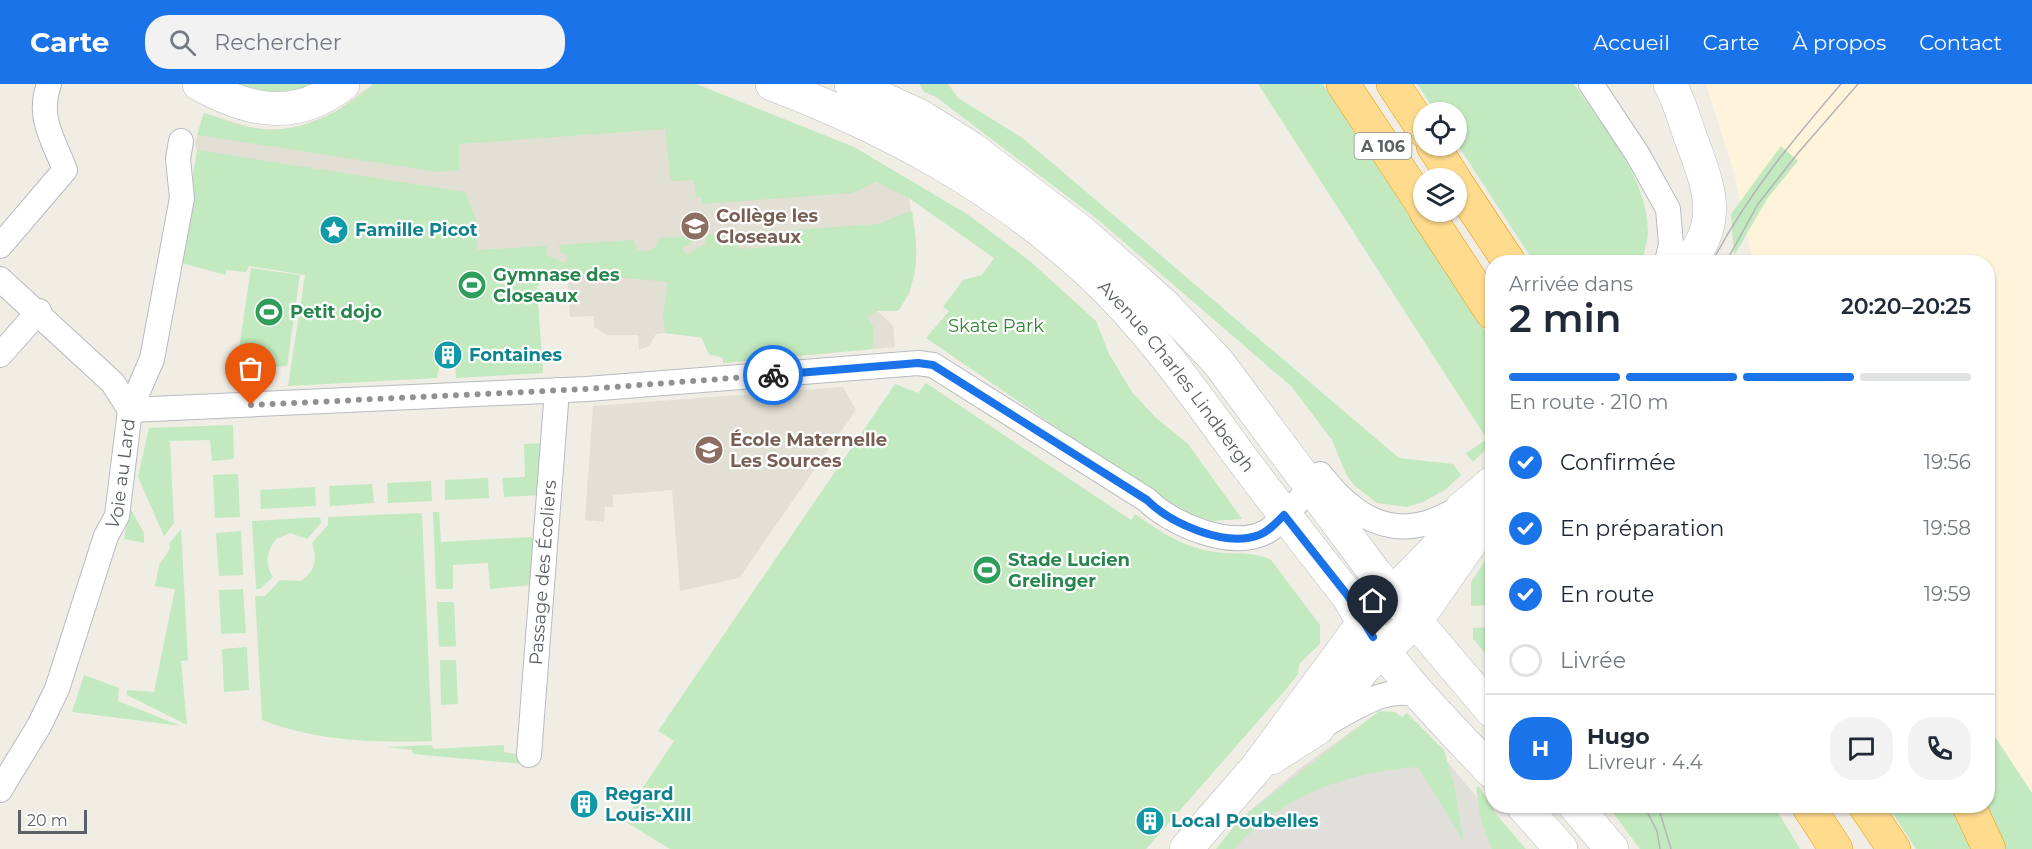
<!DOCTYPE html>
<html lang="fr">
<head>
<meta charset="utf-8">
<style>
	body { margin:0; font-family:Montserrat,sans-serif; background:#f2f2f3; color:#1f2937; height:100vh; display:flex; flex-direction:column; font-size:22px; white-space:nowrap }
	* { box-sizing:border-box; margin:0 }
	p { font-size:20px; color:#747a83 }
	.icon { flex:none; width:33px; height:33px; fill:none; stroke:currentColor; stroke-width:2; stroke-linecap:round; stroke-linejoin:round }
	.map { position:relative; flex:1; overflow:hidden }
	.details { position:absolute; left:1485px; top:171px; width:510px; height:558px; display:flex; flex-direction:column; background:#fff; border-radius:24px; box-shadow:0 2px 4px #0004 }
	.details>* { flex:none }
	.controls { position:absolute; left:1413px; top:18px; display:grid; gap:12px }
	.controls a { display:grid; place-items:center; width:54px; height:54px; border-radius:50%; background:#fff; box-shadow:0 2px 4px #0004; font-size:30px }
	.scale { position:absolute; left:18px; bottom:15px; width:69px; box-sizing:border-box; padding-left:6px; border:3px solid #5c6166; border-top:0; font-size:16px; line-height:21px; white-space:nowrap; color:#5c6166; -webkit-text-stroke:4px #fff; paint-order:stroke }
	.pin { position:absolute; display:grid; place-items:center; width:51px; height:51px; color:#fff; margin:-62px -26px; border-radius:50% 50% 50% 0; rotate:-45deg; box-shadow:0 0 6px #0007 }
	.pin .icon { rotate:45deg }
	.courier { position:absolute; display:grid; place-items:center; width:60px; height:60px; margin:-30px; border:4px solid #1a73e8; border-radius:50%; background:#fff; color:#222; box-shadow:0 2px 8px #0007 }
	.summary em { font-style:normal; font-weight:600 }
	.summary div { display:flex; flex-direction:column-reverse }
	.summary { display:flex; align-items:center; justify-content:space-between; height:102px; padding:0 24px }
	h1 { font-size:39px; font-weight:600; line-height:45px }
	.bar { display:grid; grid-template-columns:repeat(4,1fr); gap:9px 6px; align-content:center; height:72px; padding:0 24px }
	.bar i { height:8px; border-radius:4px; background:#e0e1e3 }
	.bar .active { background:#1a73e8 }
	.bar p { grid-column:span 4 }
	.line { display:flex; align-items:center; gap:15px; padding:0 24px; border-top:2px solid #e0e1e3 }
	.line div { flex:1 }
	.round { display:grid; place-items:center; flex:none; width:63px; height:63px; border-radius:24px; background:#f2f2f3 }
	ol { padding:0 24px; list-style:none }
	li { display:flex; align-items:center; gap:18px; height:66px }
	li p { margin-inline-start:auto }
	li .icon { padding:6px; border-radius:50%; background:#1a73e8; color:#fff; stroke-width:4 }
	li:last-child { color:#747a83 }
	li i { width:33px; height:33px; border:3px solid #e0e1e3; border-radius:50% }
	header { display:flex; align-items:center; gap:36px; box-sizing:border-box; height:84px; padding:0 30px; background:#1a73e8; color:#fff }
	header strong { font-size:28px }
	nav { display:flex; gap:33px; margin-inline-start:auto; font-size:21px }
	.search { width:420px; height:54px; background:#f2f2f3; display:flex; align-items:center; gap:15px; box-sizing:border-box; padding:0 21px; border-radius:24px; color:#747a83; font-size:22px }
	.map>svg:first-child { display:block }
	.commercial { fill:#fff4db }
	.industrial { fill:#e1dfd9 }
	.education { fill:#e2dfd5 }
	.green { fill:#c2e9bf }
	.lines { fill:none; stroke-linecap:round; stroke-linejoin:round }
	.street-casing { stroke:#b7bbc0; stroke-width:26 }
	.secondary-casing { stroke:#b8bcc2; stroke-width:34 }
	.highway-casing { stroke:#f59900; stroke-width:34 }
	.street { stroke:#fff; stroke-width:24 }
	.secondary { stroke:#fff; stroke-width:33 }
	.highway { stroke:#ffdb8d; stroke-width:33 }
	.tram { stroke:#b4b5b6; stroke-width:1.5 }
	.done { stroke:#909292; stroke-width:6; stroke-dasharray:0 10.8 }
	.route { stroke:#1a73e8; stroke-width:8 }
	.labels { text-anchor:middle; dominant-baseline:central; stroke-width:4.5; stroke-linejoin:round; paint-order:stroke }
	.shield { fill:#fff; stroke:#8d9094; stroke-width:1.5 }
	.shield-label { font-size:16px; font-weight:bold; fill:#5c6166 }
	.education-label { font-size:18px; font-weight:bold; fill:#785e54; stroke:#fff; text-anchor:start }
	.culture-label { font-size:18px; font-weight:bold; fill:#0d838f; stroke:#fff; text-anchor:start }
	.leisure-label { font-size:18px; font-weight:bold; fill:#27864d; stroke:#fff; text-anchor:start }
	.park-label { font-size:18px; fill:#2f842e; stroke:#fff }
	.street-label { font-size:18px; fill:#5c6166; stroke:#fff }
</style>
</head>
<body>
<header>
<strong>Carte</strong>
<div class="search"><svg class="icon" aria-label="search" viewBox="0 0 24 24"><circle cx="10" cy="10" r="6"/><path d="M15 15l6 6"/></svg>Rechercher</div>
<nav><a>Accueil</a><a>Carte</a><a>À propos</a><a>Contact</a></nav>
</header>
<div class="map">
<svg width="2032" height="765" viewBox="0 0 2032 765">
	<rect width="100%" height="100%" fill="#f0ede5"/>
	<!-- commercial -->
	<path class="commercial" d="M 1706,0 L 2032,0 L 2032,765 L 1988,675 L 1988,178 L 1753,178 L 1734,89 Z"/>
	<!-- industrial -->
	<path class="industrial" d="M 1353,646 L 1425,651 L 1520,765 L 1216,765 L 1240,735 L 1299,685 Z"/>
	<!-- education -->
	<path class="education" d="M 373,0 L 696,0 L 909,114 L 916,165 L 910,209 L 898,227 L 878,227 L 893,242 L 895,263 L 723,279 L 723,274 L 709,270 L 703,254 L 665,249 L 656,250 L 649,262 L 639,266 L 638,251 L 607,251 L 594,243 L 594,232 L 570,233 L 567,191 L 544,193 L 537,203 L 478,166 L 476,136 L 197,66 L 195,59 L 204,29 L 253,44 L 278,46 L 304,41 L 335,28 Z
		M 843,303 L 856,326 L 739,494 L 680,507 L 672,406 L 613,411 L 613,423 L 605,423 L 604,438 L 585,436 L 593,322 Z"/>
	<!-- green -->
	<path class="green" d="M 224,0 L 320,0 L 287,11 Z
		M 373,0 L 696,0 L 854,63 L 967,130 L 1031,178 L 1096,237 L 1109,270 L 1132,308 L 1155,333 L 1188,360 L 1242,435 L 1212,437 L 1187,429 L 1155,411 L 926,254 L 949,227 L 943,223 L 963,196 L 982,191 L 994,174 L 909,114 L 876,98 L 852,109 L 702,120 L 702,113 L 696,113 L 694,96 L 671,97 L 665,45 L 459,60 L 459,86 L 438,88 L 197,51 L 204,29 C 220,34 237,42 254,44 C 297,52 342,29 373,0 Z
		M 919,0 L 948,0 L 958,14 L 1024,55 L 1399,374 L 1453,380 L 1461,391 L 1445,406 L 1423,418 L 1407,423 L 1377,419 L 1354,401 L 1346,390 L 1332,356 L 1291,302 L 1096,134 L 936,13 L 924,8 Z
		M 1258,0 L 1323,0 L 1492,258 L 1492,360 L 1473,378 L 1466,369 L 1487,355 Z
		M 1417,0 L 1574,0 C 1603,43 1647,92 1648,147 C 1648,157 1644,168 1642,178 L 1534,178 L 1457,60 L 1456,28 L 1436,28 Z
		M 1781,62 L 1798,77 L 1767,115 L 1734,172 L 1731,130 Z
		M 197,66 L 465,108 L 476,136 L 478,166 L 546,162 L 548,172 L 565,179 L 568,171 L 560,168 L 559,161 L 633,156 L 638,166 L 647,168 L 656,163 L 658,154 L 691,152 L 692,159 L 682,164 L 686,171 L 705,160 L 705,151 L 731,149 L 732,157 L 741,165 L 785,162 L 793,153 L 792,146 L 878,140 L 912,127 C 918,165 921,194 898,227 L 877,227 L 867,233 L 874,244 L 872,265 L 723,279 L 723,274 L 709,270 L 701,253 L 665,249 L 663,232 L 668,198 L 586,190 L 544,193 L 537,203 L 543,289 L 456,294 L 454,257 L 449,257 L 449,262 L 443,262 L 437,294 L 288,302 L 305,191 L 249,182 L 246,188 L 226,186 L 226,191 L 178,178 Z
		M 251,184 L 300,191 L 287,282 L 236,285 Z
		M 926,299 L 1131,436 L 1135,430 C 1161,448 1184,464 1215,468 C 1233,471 1255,467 1271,476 L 1320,541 L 1320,560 L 1299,580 L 1298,590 L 1288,603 L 1146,765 L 670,765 L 626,738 L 642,705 L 674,657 L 658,647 L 895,300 L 918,309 Z
		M 233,341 L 234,375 L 212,377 L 210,356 L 170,357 L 174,439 L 164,452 L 138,393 L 149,344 Z
		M 546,359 L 540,411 L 504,413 L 502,394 L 525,393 L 524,360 Z
		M 238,390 L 240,433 L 215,434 L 213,391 Z
		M 488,394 L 489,414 L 445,416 L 445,396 Z
		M 431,397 L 432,417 L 388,419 L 387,399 Z
		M 372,400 L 374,419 L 330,422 L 329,402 Z
		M 315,403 L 316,422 L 261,425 L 260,406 Z
		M 130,424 L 144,449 L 144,459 L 124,455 Z
		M 433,428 L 439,428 L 441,458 L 530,453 L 537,456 L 532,501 L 490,505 L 488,479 L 453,481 L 453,505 L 436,505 Z
		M 422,429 L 432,657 C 375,659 315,657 262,636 L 255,512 L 265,512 L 280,496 L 300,497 C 315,488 318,476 312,459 L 328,441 L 328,433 Z
		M 320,433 L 321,439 L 307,455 L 290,449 L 276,455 C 267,467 264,480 273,493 L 260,505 L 256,505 L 252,437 Z
		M 181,445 L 188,576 L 181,577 L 187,641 L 127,611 L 127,606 L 154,608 L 175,505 L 155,502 L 159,481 L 170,465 L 169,460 Z
		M 241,447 L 243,491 L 219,492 L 216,449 Z
		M 1492,466 L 1492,521 L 1471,522 L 1471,498 Z
		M 243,505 L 246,549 L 221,550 L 219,506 Z
		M 454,518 L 456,562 L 439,563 L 437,518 Z
		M 1492,543 L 1492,577 L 1473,555 L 1473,544 Z
		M 247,563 L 249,606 L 224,608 L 222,565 Z
		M 440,576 L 456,576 L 458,620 L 441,621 Z
		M 84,591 L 119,604 L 118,617 L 181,642 L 72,628 Z
		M 1379,627 L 1395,628 L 1402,633 L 1407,629 L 1444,666 L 1455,704 L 1463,756 L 1418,683 C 1348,688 1281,711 1234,765 L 1216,765 L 1240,735 Z
		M 1988,642 L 2032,709 L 2032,765 L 2001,765 L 1982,722 L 1988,722 Z
		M 432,661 L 433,665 L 504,661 L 504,668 L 536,673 L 534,681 C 494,677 452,674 413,670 L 412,666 L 387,663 Z
		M 1479,702 L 1496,730 L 1526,765 L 1492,765 L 1481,737 L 1476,703 Z
		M 1608,722 L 1774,722 L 1800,765 L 1640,765 Z
		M 1888,722 L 1959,722 L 1980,765 L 1916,765 Z"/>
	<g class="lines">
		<!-- street casing -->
		<g class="street-casing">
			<g id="street">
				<path d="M 1591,0 L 1638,71 L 1668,125 L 1671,160 L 1667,178"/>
				<path d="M 0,162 L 65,86 C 53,55 37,33 49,0"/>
				<path d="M 0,195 L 113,299 L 130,326 L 587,305 L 918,279 L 933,281 L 1147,416 C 1172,441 1232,466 1266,448 C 1283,438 1298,416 1312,402"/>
				<path d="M 0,271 L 39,227"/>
				<path d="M 1320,390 C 1346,423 1378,451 1423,440 C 1436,437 1449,429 1462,424"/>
				<path d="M 1324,641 C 1357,624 1385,600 1421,612"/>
				<path id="s1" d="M 529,671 L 557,306"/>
				<path id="s2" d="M 0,706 L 39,642 L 57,605 L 106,452 L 117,432 L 130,326 L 152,275 L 182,114 L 178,75 L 181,57"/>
			</g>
		</g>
		<!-- secondary casing -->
		<g class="secondary-casing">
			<g id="secondary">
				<path d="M 199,0 C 248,27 295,38 343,0"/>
				<path id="s3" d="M 772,0 C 890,45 997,103 1090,189 C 1148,243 1194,309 1240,372 C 1275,419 1312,466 1348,512 C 1385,579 1440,633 1492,688"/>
				<path d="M 851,0 L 920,32 L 971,64 L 1084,150 L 1163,220 L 1218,278 L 1375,489 L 1492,627"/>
				<path d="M 1670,0 C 1679,16 1684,35 1690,52 C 1707,99 1725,136 1688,178"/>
				<path d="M 1271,674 L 1318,644 L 1365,583 L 1416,537 L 1492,428"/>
				<path d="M 1523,722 L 1561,765"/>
				<path d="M 1575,722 L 1612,765"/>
				<path d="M 1186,765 L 1257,683 L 1363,539 L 1436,465 L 1462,424 L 1492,399"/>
			</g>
		</g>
		<!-- highway casing -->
		<g class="highway-casing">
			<path id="highway" d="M 1343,0 L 1424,123
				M 1393,0 L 1424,47
				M 1433,62 L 1454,94
				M 1456,98 L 1509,178
				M 1426,128 L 1492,229
				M 1808,722 L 1836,765
				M 1865,722 L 1894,765
				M 1969,722 L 1989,765"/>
		</g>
		<!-- street -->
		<use href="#street" class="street"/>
		<!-- secondary -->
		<use href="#secondary" class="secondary"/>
		<!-- highway -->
		<use href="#highway" class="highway"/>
		<!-- tram -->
		<path class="tram" d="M 1712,178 C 1748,110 1791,58 1841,0
			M 1726,178 L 1758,120 L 1798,69 L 1858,0
			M 1644,722 L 1657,747 L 1660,765
			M 1658,722 L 1671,765"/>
	</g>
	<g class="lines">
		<!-- done -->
		<path class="done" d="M 251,321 L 587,305 L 773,291"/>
		<!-- route -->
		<path class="route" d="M 773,291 L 918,279 L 933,281 L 1147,416 C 1170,439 1225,464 1259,451 C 1269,447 1276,439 1284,431 L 1348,512 L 1373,553"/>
	</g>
	<!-- icons -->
	<defs>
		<g id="school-disc" transform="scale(1.5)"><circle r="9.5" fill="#8d6e63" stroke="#fff"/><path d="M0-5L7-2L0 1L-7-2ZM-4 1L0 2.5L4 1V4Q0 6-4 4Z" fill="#fff"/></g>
		<g id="sight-disc" transform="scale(1.5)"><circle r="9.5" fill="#0f9aa8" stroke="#fff"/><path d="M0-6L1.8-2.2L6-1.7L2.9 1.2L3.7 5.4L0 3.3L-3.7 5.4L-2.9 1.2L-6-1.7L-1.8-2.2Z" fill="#fff"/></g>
		<g id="stadium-disc" transform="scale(1.5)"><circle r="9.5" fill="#2e9e5b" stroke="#fff"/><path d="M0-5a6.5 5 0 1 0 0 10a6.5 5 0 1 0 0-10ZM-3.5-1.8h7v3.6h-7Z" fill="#fff"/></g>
		<g id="building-disc" transform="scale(1.5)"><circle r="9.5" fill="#0f9aa8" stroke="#fff"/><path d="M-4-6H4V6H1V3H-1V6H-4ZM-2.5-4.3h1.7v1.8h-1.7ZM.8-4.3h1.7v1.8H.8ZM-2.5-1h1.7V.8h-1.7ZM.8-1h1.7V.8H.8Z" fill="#fff"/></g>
	</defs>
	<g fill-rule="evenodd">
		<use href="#school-disc" x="695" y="142"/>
		<use href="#sight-disc" x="334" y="146"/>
		<use href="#stadium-disc" x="472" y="201"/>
		<use href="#stadium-disc" x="269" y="228"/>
		<use href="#building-disc" x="448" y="271"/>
		<use href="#school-disc" x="709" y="366"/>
		<use href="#stadium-disc" x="987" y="486"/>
		<use href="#building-disc" x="584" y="720"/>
		<use href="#building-disc" x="1150" y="737"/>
	</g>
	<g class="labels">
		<!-- shield labels -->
		<rect class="shield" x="1354.5" y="49" width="57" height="26" rx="4.5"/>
		<g class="shield-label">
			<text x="1383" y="62">A 106</text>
		</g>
		<!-- education labels -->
		<g class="education-label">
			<text x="716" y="132">Collège les<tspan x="716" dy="21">Closeaux</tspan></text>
			<text x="730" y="356">École Maternelle<tspan x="730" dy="21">Les Sources</tspan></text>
		</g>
		<!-- culture labels -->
		<g class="culture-label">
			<text x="355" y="146">Famille Picot</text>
			<text x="469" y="271">Fontaines</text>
			<text x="605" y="710">Regard<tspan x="605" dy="21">Louis-XIII</tspan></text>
			<text x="1171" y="737">Local Poubelles</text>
		</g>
		<!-- leisure labels -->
		<g class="leisure-label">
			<text x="493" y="191">Gymnase des<tspan x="493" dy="21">Closeaux</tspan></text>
			<text x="290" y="228">Petit dojo</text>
			<text x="1008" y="476">Stade Lucien<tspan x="1008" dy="21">Grelinger</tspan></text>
		</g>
		<!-- park labels -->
		<g class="park-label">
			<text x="996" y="242">Skate Park</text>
		</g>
		<!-- street labels -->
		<g class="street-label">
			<text stroke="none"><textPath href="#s3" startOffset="507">Avenue Charles Lindbergh</textPath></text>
			<text stroke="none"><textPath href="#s2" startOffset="342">Voie au Lard</textPath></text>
			<text stroke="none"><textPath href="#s1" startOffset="183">Passage des Écoliers</textPath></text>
		</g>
	</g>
</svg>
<div class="controls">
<a><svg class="icon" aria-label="locate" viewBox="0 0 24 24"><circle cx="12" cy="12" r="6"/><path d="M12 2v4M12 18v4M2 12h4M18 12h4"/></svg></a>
<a><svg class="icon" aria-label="layers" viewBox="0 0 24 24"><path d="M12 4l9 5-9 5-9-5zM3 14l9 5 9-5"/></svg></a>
</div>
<div class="scale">20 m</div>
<div class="pin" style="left:251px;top:321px;background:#ea580c"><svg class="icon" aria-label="bag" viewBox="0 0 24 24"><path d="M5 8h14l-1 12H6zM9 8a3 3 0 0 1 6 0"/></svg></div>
<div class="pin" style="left:1373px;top:553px;background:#1f2937"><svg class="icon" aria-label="home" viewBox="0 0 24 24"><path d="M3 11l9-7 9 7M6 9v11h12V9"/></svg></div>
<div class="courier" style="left:773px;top:291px"><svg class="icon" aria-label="bike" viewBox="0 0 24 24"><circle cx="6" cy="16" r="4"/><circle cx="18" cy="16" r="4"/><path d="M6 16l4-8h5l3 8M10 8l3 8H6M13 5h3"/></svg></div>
<section class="details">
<div class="summary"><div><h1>2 min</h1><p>Arrivée dans</p></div><em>20:20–20:25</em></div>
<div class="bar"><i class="active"></i><i class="active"></i><i class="active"></i><i></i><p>En route · 210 m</p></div>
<ol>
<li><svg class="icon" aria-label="check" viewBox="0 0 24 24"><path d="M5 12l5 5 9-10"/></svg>Confirmée<p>19:56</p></li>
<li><svg class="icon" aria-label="check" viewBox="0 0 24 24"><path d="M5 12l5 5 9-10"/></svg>En préparation<p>19:58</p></li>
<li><svg class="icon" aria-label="check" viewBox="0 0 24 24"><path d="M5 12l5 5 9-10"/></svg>En route<p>19:59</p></li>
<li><i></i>Livrée</li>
</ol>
<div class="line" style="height:108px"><b class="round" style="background:#1a73e8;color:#fff">H</b><div><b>Hugo</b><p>Livreur · 4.4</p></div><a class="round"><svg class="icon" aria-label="chat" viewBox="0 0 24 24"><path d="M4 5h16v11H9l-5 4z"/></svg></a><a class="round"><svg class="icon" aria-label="phone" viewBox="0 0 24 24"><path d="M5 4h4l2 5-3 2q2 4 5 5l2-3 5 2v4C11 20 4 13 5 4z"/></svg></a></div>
</section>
</div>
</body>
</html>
